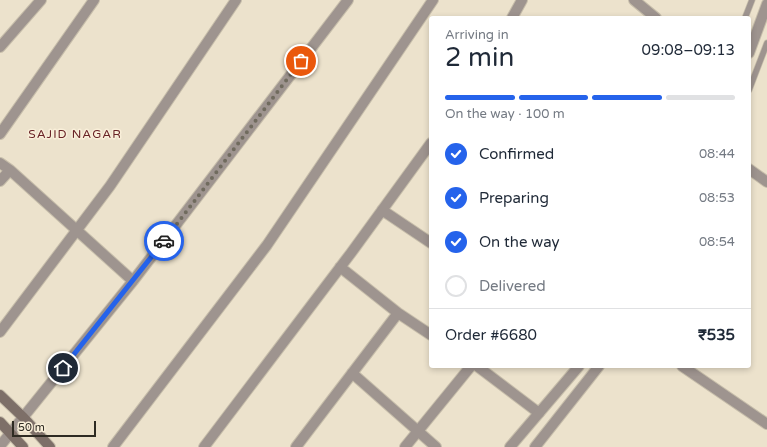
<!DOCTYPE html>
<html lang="en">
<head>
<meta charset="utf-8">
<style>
	body { margin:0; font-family:"Varela Round",sans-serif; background:#f6f6f7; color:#1f2937; height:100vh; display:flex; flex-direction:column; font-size:15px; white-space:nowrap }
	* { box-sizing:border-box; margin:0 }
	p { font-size:13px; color:#747a83 }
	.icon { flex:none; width:22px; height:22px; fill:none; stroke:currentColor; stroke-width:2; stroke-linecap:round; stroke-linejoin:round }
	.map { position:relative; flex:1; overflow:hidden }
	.side { position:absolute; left:429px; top:16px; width:322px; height:352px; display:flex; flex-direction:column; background:#fff; border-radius:4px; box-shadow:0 2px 6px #0003 }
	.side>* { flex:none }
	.scale { position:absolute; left:12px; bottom:10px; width:84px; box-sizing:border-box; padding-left:4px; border:2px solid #2e2b23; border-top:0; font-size:11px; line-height:14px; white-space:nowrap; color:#2e2b23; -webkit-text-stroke:3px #f9efd9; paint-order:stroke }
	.pin { position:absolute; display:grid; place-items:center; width:34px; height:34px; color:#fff; margin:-17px; border:2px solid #fff; border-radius:50%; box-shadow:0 1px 4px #0007 }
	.courier { position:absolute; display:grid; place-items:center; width:40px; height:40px; margin:-20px; border:3px solid #2563eb; border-radius:50%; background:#fff; color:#222; box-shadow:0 1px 5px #0007 }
	.overview em { font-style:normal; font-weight:600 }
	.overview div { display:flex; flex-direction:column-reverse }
	.overview { display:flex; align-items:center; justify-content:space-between; height:68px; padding:0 16px }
	h1 { font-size:26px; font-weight:600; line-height:30px }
	.bar { display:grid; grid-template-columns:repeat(4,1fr); gap:6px 4px; align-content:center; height:48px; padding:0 16px }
	.bar i { height:5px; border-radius:3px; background:#e0e1e3 }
	.bar .current { background:#2563eb }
	.bar p { grid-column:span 4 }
	.line { display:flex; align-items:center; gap:10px; padding:0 16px; border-top:1px solid #e0e1e3 }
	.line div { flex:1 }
	ol { padding:0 16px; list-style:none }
	li { display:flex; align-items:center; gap:12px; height:44px }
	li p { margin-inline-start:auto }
	li .icon { padding:4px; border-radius:50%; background:#2563eb; color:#fff; stroke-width:4 }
	li:last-child { color:#747a83 }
	li i { width:22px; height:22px; border:2px solid #e0e1e3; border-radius:50% }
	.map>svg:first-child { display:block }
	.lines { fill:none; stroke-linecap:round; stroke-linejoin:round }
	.service-casing { stroke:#c6bdaa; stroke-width:7 }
	.minor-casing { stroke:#c6bdaa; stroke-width:12 }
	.tertiary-casing { stroke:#c6bdaa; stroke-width:12 }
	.secondary-casing { stroke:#c6bdaa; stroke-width:12 }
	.service { stroke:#9e948f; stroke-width:5.5 }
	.minor { stroke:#9e948f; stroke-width:10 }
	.tertiary { stroke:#9e948f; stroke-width:10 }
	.secondary { stroke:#7d6f68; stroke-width:10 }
	.done { stroke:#706b5e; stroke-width:4; stroke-dasharray:0 7.2 }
	.route { stroke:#2563eb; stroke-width:5 }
	.labels { text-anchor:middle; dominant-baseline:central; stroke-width:3; stroke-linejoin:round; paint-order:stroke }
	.neighbourhood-label { font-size:12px; letter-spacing:1px; fill:#692326; stroke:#f9efd9 }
</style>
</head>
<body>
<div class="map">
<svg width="767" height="447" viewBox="0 0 767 447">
	<rect width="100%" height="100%" fill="#ece2cc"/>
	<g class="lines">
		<!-- service casing -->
		<g class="service-casing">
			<path id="service" d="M 745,18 L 752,0
				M 749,90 L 767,43"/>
		</g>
		<!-- minor casing -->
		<g class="minor-casing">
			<path id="minor" d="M 634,0 L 656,18
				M 512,18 L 522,0
				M 0,47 L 41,0
				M 0,134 L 94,0
				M 0,163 L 10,170
				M 749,169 L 767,182
				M 0,181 L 10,170 L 133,281
				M 382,210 L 431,243
				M 340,267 L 398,313 L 431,335
				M 0,332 L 110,186 L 236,0
				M 477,366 L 539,413
				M 682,366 L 767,424
				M 352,373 L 436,447
				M 0,446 L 133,281 L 348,0
				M 113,447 L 267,245 L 433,0
				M 204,447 L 351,253 L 431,143
				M 296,447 L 398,313
				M 405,447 L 471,366"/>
		</g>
		<!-- tertiary casing -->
		<g class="tertiary-casing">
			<path id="tertiary" d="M 749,53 L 767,4
				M 510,447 L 579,366
				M 535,447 L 599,366"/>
		</g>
		<!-- secondary casing -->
		<g class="secondary-casing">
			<path id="secondary" d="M 0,395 L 23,417 L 50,447
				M 0,422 L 23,447"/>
		</g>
		<!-- service -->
		<use href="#service" class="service"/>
		<!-- minor -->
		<use href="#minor" class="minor"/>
		<!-- tertiary -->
		<use href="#tertiary" class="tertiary"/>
		<!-- secondary -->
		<use href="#secondary" class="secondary"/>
	</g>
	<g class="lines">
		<!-- done -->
		<path class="done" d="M 164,241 L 301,61"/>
		<!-- route -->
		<path class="route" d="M 63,368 L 164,241"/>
	</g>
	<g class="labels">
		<!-- neighbourhood labels -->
		<g class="neighbourhood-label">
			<text x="75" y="134">SAJID NAGAR</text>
		</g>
	</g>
</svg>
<div class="scale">50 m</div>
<div class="pin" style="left:301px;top:61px;background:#ea580c"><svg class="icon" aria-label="bag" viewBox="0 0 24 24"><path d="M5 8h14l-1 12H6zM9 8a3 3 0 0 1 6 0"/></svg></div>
<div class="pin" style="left:63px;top:368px;background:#1f2937"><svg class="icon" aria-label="home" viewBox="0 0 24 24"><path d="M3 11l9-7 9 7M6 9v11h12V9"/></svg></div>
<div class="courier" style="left:164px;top:241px"><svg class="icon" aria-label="car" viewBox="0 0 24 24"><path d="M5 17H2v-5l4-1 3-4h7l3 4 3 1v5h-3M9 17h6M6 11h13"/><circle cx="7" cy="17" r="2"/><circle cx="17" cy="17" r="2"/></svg></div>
<section class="side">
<div class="overview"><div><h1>2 min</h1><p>Arriving in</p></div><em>09:08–09:13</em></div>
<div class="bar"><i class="current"></i><i class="current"></i><i class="current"></i><i></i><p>On the way · 100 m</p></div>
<ol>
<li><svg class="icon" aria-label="check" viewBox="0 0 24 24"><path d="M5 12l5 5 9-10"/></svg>Confirmed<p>08:44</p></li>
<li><svg class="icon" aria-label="check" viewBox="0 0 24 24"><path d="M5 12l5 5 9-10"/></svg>Preparing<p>08:53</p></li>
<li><svg class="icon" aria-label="check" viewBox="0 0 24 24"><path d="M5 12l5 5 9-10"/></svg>On the way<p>08:54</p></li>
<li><i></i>Delivered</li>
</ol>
<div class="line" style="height:52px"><div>Order #6680</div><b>₹535</b></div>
</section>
</div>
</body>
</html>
